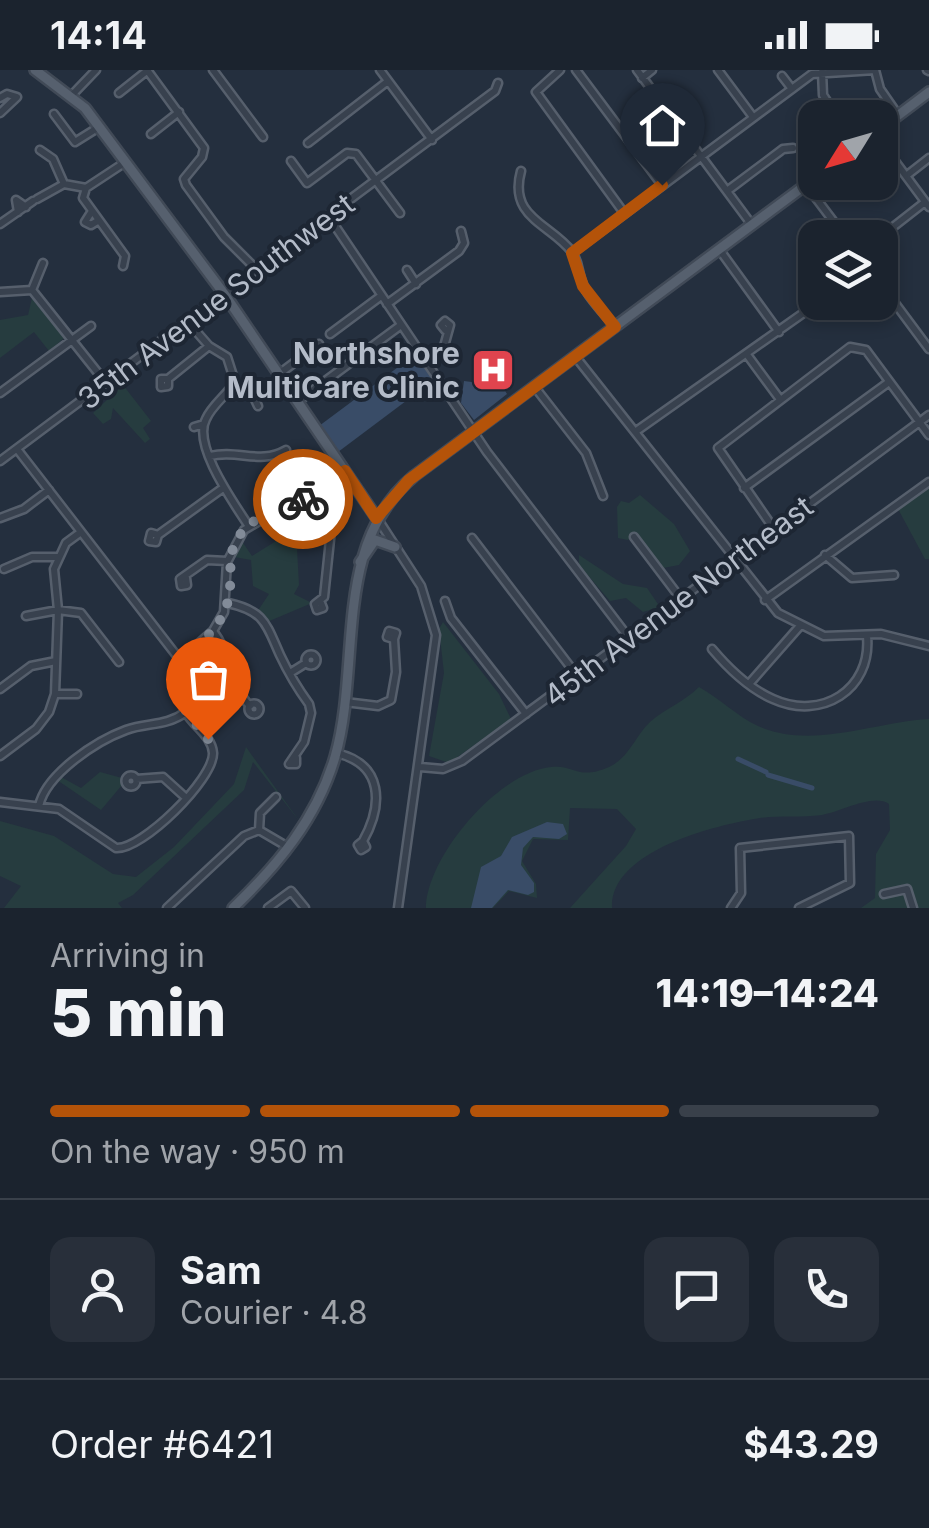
<!DOCTYPE html>
<html lang="en">
<head>
<meta charset="utf-8">
<style>
	body { margin:0; font-family:Inter,sans-serif; background:#282f3a; color:#f1f3f6; height:100vh; display:flex; flex-direction:column; font-size:38px; white-space:nowrap }
	* { box-sizing:border-box; margin:0 }
	p { font-size:32px; color:#a0a4aa }
	.icon { flex:none; width:55px; height:55px; fill:none; stroke:currentColor; stroke-width:2; stroke-linecap:round; stroke-linejoin:round }
	.map { position:relative; height:838px; overflow:hidden }
	.panel { display:flex; flex-direction:column; background:#1b232e; flex:1 }
	.panel>* { flex:none }
	.needle { width:65px; rotate:233deg }
	.controls { position:absolute; left:798px; top:30px; display:grid; gap:20px }
	.controls a { display:grid; place-items:center; width:100px; height:100px; border-radius:20px; background:#1b232e; box-shadow:0 5px 15px #0003,0 0 0 2px #39404a; font-size:50px }
	.pin { position:absolute; display:grid; place-items:center; width:85px; height:85px; color:#fff; margin:-102px -42px; border-radius:50% 50% 50% 0; rotate:-45deg; box-shadow:0 0 10px #0007 }
	.pin .icon { rotate:45deg }
	.courier { position:absolute; display:grid; place-items:center; width:100px; height:100px; margin:-50px; border:8px solid #b45309; border-radius:50%; background:#fff; color:#222; box-shadow:0 2px 12px #0007 }
	.summary em { font-style:normal; font-weight:800 }
	.summary div { display:flex; flex-direction:column-reverse }
	.summary { display:flex; align-items:center; justify-content:space-between; height:170px; padding:0 50px }
	h1 { font-size:65px; font-weight:800; line-height:75px }
	.bar { display:grid; grid-template-columns:repeat(4,1fr); gap:15px 10px; align-content:center; height:120px; padding:0 50px }
	.bar i { height:12px; border-radius:8px; background:#39404a }
	.bar .current { background:#b45309 }
	.bar p { grid-column:span 4 }
	.line { display:flex; align-items:center; gap:25px; padding:0 50px; border-top:2px solid #39404a }
	.line div { flex:1 }
	.round { display:grid; place-items:center; flex:none; width:105px; height:105px; border-radius:20px; background:#282f3a }
	.status { display:flex; justify-content:space-between; align-items:center; height:70px; padding:0 50px; background:#1b232e; direction:ltr }
	.status svg { height:28px; fill:currentColor }
	.map>svg:first-child { display:block }
	.green { fill:#263c3f }
	.water { fill:#394c67 }
	.lines { fill:none; stroke-linecap:round; stroke-linejoin:round }
	.canal { stroke:#394c67; stroke-width:5 }
	.minor-casing { stroke:#565f6c; stroke-width:11 }
	.major-casing { stroke:#414a57; stroke-width:14 }
	.minor { stroke:#38414e; stroke-width:6 }
	.major { stroke:#56606e; stroke-width:9 }
	.done { stroke:#828b98; stroke-width:10; stroke-dasharray:0 18 }
	.route { stroke:#b45309; stroke-width:12 }
	.labels { text-anchor:middle; dominant-baseline:central; stroke-width:8; stroke-linejoin:round; paint-order:stroke }
	.street-label { font-size:30px; fill:#b4bcc9; stroke:#1d2633 }
	.poi-label { font-size:30px; font-weight:bold; fill:#b4bcc9; stroke:#1d2633; text-anchor:end }
</style>
</head>
<body>
<div class="status"><b>14:14</b><svg viewBox="0 0 49 12"><path d="M0 12V9h3v3zM5 12V6h3v6zM10 12V3h3v9zM15 12V0h3v12zM26 1h20v11H26zM47 4h2v5h-2z"/></svg></div>
<div class="map">
<svg width="929" height="838" viewBox="0 0 929 838">
	<rect width="100%" height="100%" fill="#242f3e"/>
	<!-- green -->
	<path class="green" d="M 32,228 L 64,268 L 49,281 L 34,262 L 0,288 L 0,250 L 28,245 Z
		M 123,315 L 151,351 L 143,358 L 150,369 L 145,373 L 113,338 L 111,349 L 103,354 L 93,343 Z
		M 929,416 L 929,489 L 925,489 L 897,437 Z
		M 640,425 L 674,454 L 690,481 L 679,495 L 663,498 L 636,462 L 628,470 L 618,468 L 617,437 L 621,431 L 629,433 Z
		M 297,458 L 304,474 L 297,479 L 299,515 L 294,524 L 312,533 L 267,552 L 257,542 L 269,524 L 253,516 L 251,490 L 229,486 L 239,467 L 252,486 Z
		M 579,485 L 623,514 L 647,518 L 660,537 L 643,542 L 626,528 L 610,531 L 579,495 Z
		M 443,552 L 499,624 L 511,649 L 449,693 L 429,686 L 444,603 L 439,559 Z
		M 699,617 C 719,628 738,647 758,656 C 812,680 874,652 929,649 L 929,838 L 861,838 L 875,828 L 876,784 L 890,760 L 889,734 C 873,723 841,742 822,745 C 802,748 780,745 760,748 C 715,755 610,781 612,838 L 570,838 L 626,776 L 636,759 L 617,739 L 570,738 L 568,770 L 533,769 L 522,791 L 536,814 L 537,828 L 509,821 L 493,838 L 426,838 C 427,786 499,702 551,697 C 575,694 577,711 609,697 C 629,688 635,666 650,652 C 666,638 684,632 699,617 Z
		M 246,677 L 300,752 L 253,692 L 244,720 L 133,825 L 118,833 L 122,838 L 4,838 L 21,816 L 0,806 L 0,751 L 54,766 L 113,804 L 136,807 L 174,777 L 234,714 Z
		M 100,702 L 122,708 L 122,715 L 101,740 L 57,710 L 61,707 L 81,718 Z"/>
	<!-- water -->
	<path class="water" d="M 417,283 L 434,310 L 338,382 L 319,356 Z
		M 464,311 L 502,316 L 507,324 L 474,350 L 461,333 Z
		M 547,752 L 563,754 L 567,764 L 559,769 L 533,767 L 523,778 L 521,795 L 534,813 L 534,822 L 528,825 L 508,820 L 492,838 L 471,838 L 481,797 L 501,786 L 512,767 Z"/>
	<g class="lines">
		<!-- canal -->
		<path class="canal" d="M 738,689 L 766,702
			M 768,705 L 812,718"/>
		<!-- minor casing -->
		<g class="minor-casing">
			<path id="minor" d="M 147,0 L 204,78 L 202,87 L 184,109 L 186,115 L 224,167 L 257,200
				M 213,0 L 263,67
				M 380,0 L 432,70
				M 560,0 L 536,22 L 624,143
				M 576,0 L 662,115
				M 637,0 L 752,155
				M 718,0 L 753,47
				M 927,0 L 929,1
				M 822,2 L 823,25 L 838,48
				M 782,6 L 792,19
				M 642,8 L 652,0
				M 119,23 L 148,0
				M 73,24 L 96,0
				M 0,28 L 7,24 L 17,27 L 0,43
				M 54,44 L 75,72 L 99,57
				M 151,64 L 179,42
				M 880,71 L 929,137
				M 308,73 L 388,11
				M 40,80 L 53,89 L 64,114 L 86,118 L 83,128 L 125,186 L 123,196
				M 291,91 L 307,113 L 347,83 L 356,84 L 400,143
				M 521,101 C 508,148 551,154 572,182 C 579,191 578,201 582,212 C 588,228 604,243 615,257
				M 880,101 L 894,90
				M 906,106 L 929,88
				M 806,115 L 846,168
				M 86,118 L 124,93
				M 727,121 L 783,79 L 793,78
				M 37,129 L 64,114
				M 92,141 L 85,152 L 91,155 L 99,150
				M 18,142 L 16,130 L 26,137
				M 329,147 L 487,382 L 629,568
				M 0,154 L 33,131
				M 879,168 L 925,132
				M 719,179 L 779,262
				M 572,183 L 812,4 L 875,0 L 880,19 L 898,45
				M 407,200 L 416,214
				M 880,213 L 929,279
				M 32,220 L 106,313
				M 32,220 L 43,193
				M 0,222 L 32,220
				M 387,234 L 459,181 L 464,173 L 461,161
				M 188,252 L 209,276 L 227,287 L 235,312 L 250,319 L 258,336
				M 330,264 L 381,226
				M 575,286 L 778,543 L 824,566 L 881,564 L 929,576
				M 748,286 L 779,328
				M 427,294 L 443,280 L 450,255 L 445,251 L 441,255 L 445,260
				M 279,304 L 319,274
				M 168,309 L 168,316 L 161,317 L 161,309 L 168,309 L 209,276
				M 235,312 C 227,325 212,335 206,349 C 192,375 234,433 248,455
				M 534,316 L 586,383 L 603,426
				M 0,323 L 91,256
				M 297,332 L 401,255
				M 194,357 L 204,354
				M 635,362 L 819,232
				M 17,379 L 180,590
				M 210,386 C 238,379 260,395 286,380
				M 0,391 L 495,21 L 498,13
				M 744,418 L 889,312
				M 306,427 L 331,460 L 324,527 L 315,534 L 317,540 L 323,538 L 321,533
				M 0,448 L 24,439 L 49,420
				M 377,448 L 421,516 L 436,565 L 398,838
				M 774,459 L 718,378 L 850,277 L 866,280 L 929,365
				M 158,465 L 151,463 L 149,471 L 156,472 L 158,465 L 223,418
				M 634,467 L 681,529
				M 472,468 L 578,607
				M 825,485 L 852,508 L 894,505
				M 4,499 L 32,487 L 57,487
				M 186,508 L 187,515 L 181,516 L 180,509 L 207,490 L 227,491
				M 765,530 L 929,412
				M 445,531 L 451,548 L 526,644
				M 228,533 C 265,541 266,554 280,585 C 288,602 298,619 309,634 L 311,643 L 304,672 L 289,694 L 296,694 L 296,688
				M 26,546 L 58,540 L 81,543 L 119,592
				M 213,561 C 231,584 229,615 250,636
				M 389,561 L 396,563 L 394,569 L 387,567 Z
				M 712,579 C 728,598 750,619 773,629 C 821,651 872,620 867,566
				M305.5 590a5.5 5.5 0 1 1 11 0a5.5 5.5 0 1 1-11 0Z
				M 180,590 L 213,561 L 224,542 L 227,492 L 244,460 L 345,401
				M 290,603 L 306,593
				M 749,614 L 799,557
				M 0,619 L 31,596 L 56,591
				M 55,624 L 77,624
				M 345,632 L 378,636 L 391,630 L 396,602 L 394,569
				M248.5 639a5.5 5.5 0 1 1 11 0a5.5 5.5 0 1 1-11 0Z
				M 336,683 C 384,694 383,735 363,771 L 366,777 L 361,780 L 358,775 L 363,771
				M 0,686 L 36,659 L 49,642 L 55,624 L 58,540 L 54,499 L 66,473 L 81,462
				M 420,697 L 443,699 L 462,691 L 929,345
				M125.5 711a5.5 5.5 0 1 1 11 0a5.5 5.5 0 1 1-11 0Z
				M 136,709 L 163,707 L 185,727
				M 0,732 L 59,739 L 116,778 C 142,780 214,709 213,683 C 212,667 195,657 187,644 C 178,629 180,607 180,590
				M 39,736 C 46,704 96,671 126,660 C 148,652 165,657 186,642
				M 259,760 L 260,743 L 276,727
				M 259,760 L 288,777
				M 884,824 L 907,819 L 913,838
				M 167,838 L 244,766 L 259,760
				M 268,838 L 291,821 L 305,838
				M 731,838 L 741,823 L 740,778 L 849,766 L 850,813 L 799,838"/>
		</g>
		<!-- major casing -->
		<g class="major-casing">
			<path id="major" d="M 35,0 L 85,38 L 225,225 L 376,447
				M 880,59 L 929,22
				M 360,492 L 375,470 L 395,477
				M 233,838 C 278,795 317,748 335,687 C 362,593 331,475 414,406 L 815,108"/>
		</g>
		<!-- minor -->
		<use href="#minor" class="minor"/>
		<!-- major -->
		<use href="#major" class="major"/>
	</g>
	<g class="lines">
		<!-- done -->
		<path class="done" d="M 208,669 L 186,642 L 180,590 C 198,574 218,561 226,537 C 237,508 220,482 247,457 C 263,442 284,437 303,429"/>
		<!-- route -->
		<path class="route" d="M 303,429 L 345,401 L 376,448 L 409,410 L 615,257 L 583,216 L 572,183 L 662,115"/>
	</g>
	<!-- icons -->
	<defs>
		<g id="hospital-square" transform="scale(2.25)"><rect x="-9" y="-9" width="18" height="18" rx="4" fill="#e0444e" stroke="#1d2633"/><path d="M-5-5h3v3.5h4V-5h3V5h-3V1.5h-4V5h-3Z" fill="#fff"/></g>
	</defs>
	<g fill-rule="evenodd">
		<use href="#hospital-square" x="493" y="300"/>
	</g>
	<g class="labels">
		<!-- street labels -->
		<g class="street-label">
			<text transform="translate(216 231) rotate(-37)">35th Avenue Southwest</text>
			<text transform="translate(678 531) rotate(-37)">45th Avenue Northeast</text>
		</g>
		<!-- poi labels -->
		<g class="poi-label">
			<text x="460" y="283">Northshore<tspan x="460" dy="34">MultiCare Clinic</tspan></text>
		</g>
	</g>
</svg>
<div class="controls">
<a><svg class="needle" viewBox="-14 -14 28 28"><path d="M0-13l5 13h-10z" fill="#e53935"/><path d="M0 13l5-13h-10z" fill="#a0a4aa"/></svg></a>
<a><svg class="icon" aria-label="layers" viewBox="0 0 24 24"><path d="M12 4l9 5-9 5-9-5zM3 14l9 5 9-5"/></svg></a>
</div>
<div class="pin" style="left:208px;top:669px;background:#ea580c"><svg class="icon" aria-label="bag" viewBox="0 0 24 24"><path d="M5 8h14l-1 12H6zM9 8a3 3 0 0 1 6 0"/></svg></div>
<div class="pin" style="left:662px;top:115px;background:#1f2937"><svg class="icon" aria-label="home" viewBox="0 0 24 24"><path d="M3 11l9-7 9 7M6 9v11h12V9"/></svg></div>
<div class="courier" style="left:303px;top:429px"><svg class="icon" aria-label="bike" viewBox="0 0 24 24"><circle cx="6" cy="16" r="4"/><circle cx="18" cy="16" r="4"/><path d="M6 16l4-8h5l3 8M10 8l3 8H6M13 5h3"/></svg></div>
</div>
<section class="panel">
<div class="summary"><div><h1>5 min</h1><p>Arriving in</p></div><em>14:19–14:24</em></div>
<div class="bar"><i class="current"></i><i class="current"></i><i class="current"></i><i></i><p>On the way · 950 m</p></div>
<div class="line" style="height:180px"><a class="round"><svg class="icon" aria-label="person" viewBox="0 0 24 24"><circle cx="12" cy="8" r="4"/><path d="M4 21q1-7 8-7t8 7"/></svg></a><div><b>Sam</b><p>Courier · 4.8</p></div><a class="round"><svg class="icon" aria-label="chat" viewBox="0 0 24 24"><path d="M4 5h16v11H9l-5 4z"/></svg></a><a class="round"><svg class="icon" aria-label="phone" viewBox="0 0 24 24"><path d="M5 4h4l2 5-3 2q2 4 5 5l2-3 5 2v4C11 20 4 13 5 4z"/></svg></a></div>
<div class="line" style="height:130px"><div>Order #6421</div><b>$43.29</b></div>
</section>
</body>
</html>
